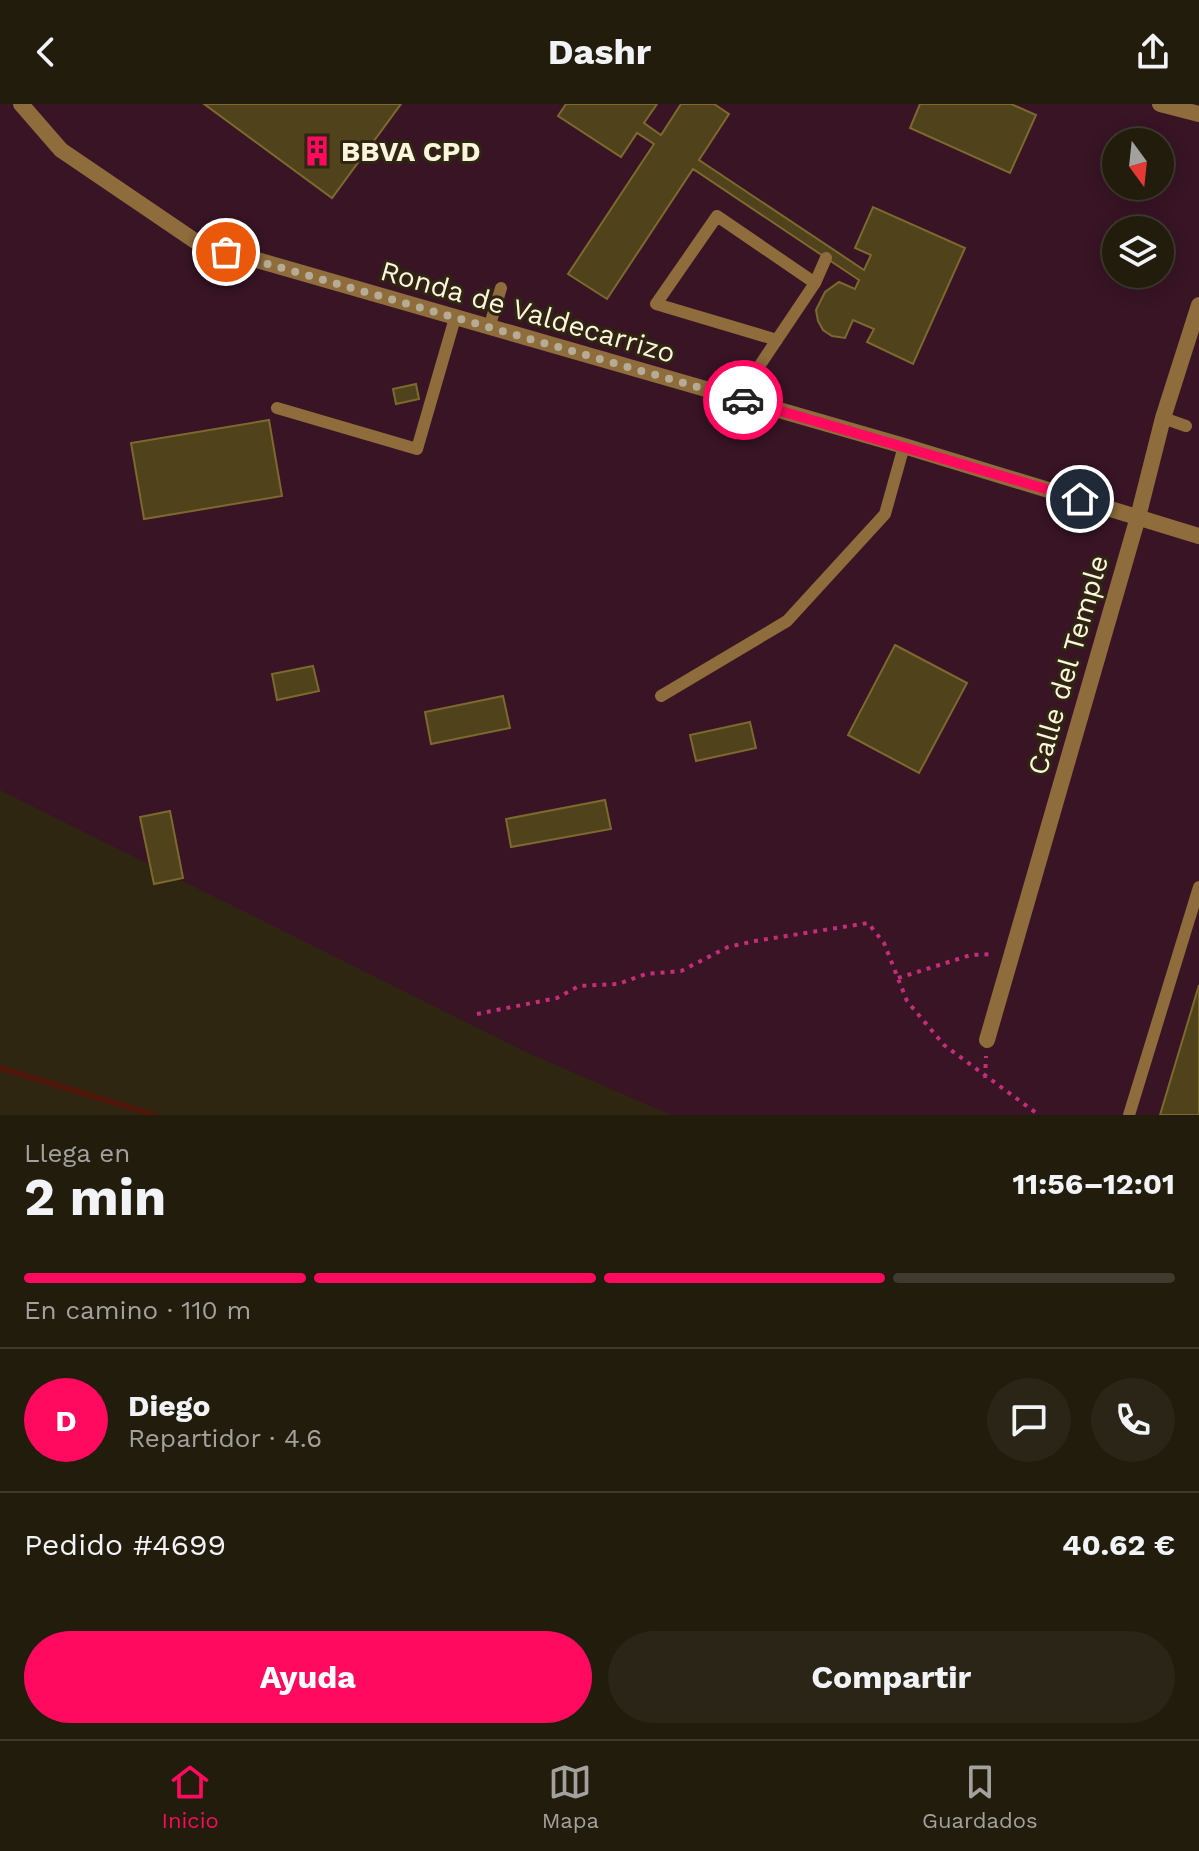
<!DOCTYPE html>
<html lang="es">
<head>
<meta charset="utf-8">
<style>
	body { margin:0; font-family:"Work Sans",sans-serif; background:#2a2516; color:#f1f3f6; height:100vh; display:flex; flex-direction:column; font-size:30px; white-space:nowrap }
	* { box-sizing:border-box; margin:0 }
	p { font-size:26px; color:#a2a19d }
	.icon { flex:none; width:44px; height:44px; fill:none; stroke:currentColor; stroke-width:2; stroke-linecap:round; stroke-linejoin:round }
	.map { position:relative; height:1011px; overflow:hidden }
	.side { display:flex; flex-direction:column; background:#221c0d; flex:1 }
	.side>* { flex:none }
	.needle { width:52px; rotate:165deg }
	.controls { position:absolute; left:1102px; top:24px; display:grid; gap:16px }
	.controls a { display:grid; place-items:center; width:72px; height:72px; border-radius:50%; background:#221c0d; box-shadow:0 4px 20px #0003,0 0 0 2px #3f3a2e; font-size:40px }
	.pin { position:absolute; display:grid; place-items:center; width:68px; height:68px; color:#fff; margin:-34px; border:4px solid #fff; border-radius:50%; box-shadow:0 2px 8px #0007 }
	.courier { position:absolute; display:grid; place-items:center; width:80px; height:80px; margin:-40px; border:6px solid #ff0a5e; border-radius:50%; background:#fff; color:#222; box-shadow:0 2px 10px #0007 }
	.head em { font-style:normal; font-weight:700 }
	.head div { display:flex; flex-direction:column-reverse }
	.head { display:flex; align-items:center; justify-content:space-between; height:136px; padding:0 24px }
	h1 { font-size:52px; font-weight:700; line-height:60px }
	.bar { display:grid; grid-template-columns:repeat(4,1fr); gap:12px 8px; align-content:center; height:96px; padding:0 24px }
	.bar i { height:10px; border-radius:6px; background:#3f3a2e }
	.bar .active { background:#ff0a5e }
	.bar p { grid-column:span 4 }
	.line { display:flex; align-items:center; gap:20px; padding:0 24px; border-top:2px solid #3f3a2e }
	.line div { flex:1 }
	.round { display:grid; place-items:center; flex:none; width:84px; height:84px; border-radius:42px; background:#2a2516 }
	.primary-button { display:flex; gap:16px; margin-top:auto; padding:16px 24px }
	.primary-button a { flex:1; height:92px; border-radius:48px; background:#ff0a5e; color:#fff; font-size:32px; font-weight:700; line-height:92px; text-align:center }
	.primary-button a+a { background:#2a2516; color:#f1f3f6 }
	header { display:flex; justify-content:space-between; align-items:center; height:104px; padding:0 24px; background:#221c0d; font-size:36px; font-weight:700 }
	.menu { display:flex; justify-content:space-around; align-items:center; height:112px; border-top:2px solid #3f3a2e; background:#221c0d; font-size:22px; color:#a2a19d }
	.menu a { display:grid; justify-items:center; gap:4px }
	.menu .active { color:#ff0a5e }
	.map>svg:first-child { display:block }
	.green { fill:#381425; fill-rule:evenodd }
	.lines { fill:none; stroke-linecap:round; stroke-linejoin:round }
	.stream { stroke:#4e170a; stroke-width:6 }
	.building { fill:#50431c; stroke:#7c692e; stroke-width:2 }
	.path { stroke:#c42d79; stroke-width:4; stroke-dasharray:4 6; stroke-linecap:butt }
	.service { stroke:#8e6c3b; stroke-width:12 }
	.pedestrian { stroke:#8e6c3b; stroke-width:16 }
	.minor { stroke:#8e6c3b; stroke-width:16 }
	.done { stroke:#b6ac96; stroke-width:8; stroke-dasharray:0 14.4 }
	.route { stroke:#ff0a5e; stroke-width:10 }
	.labels { text-anchor:middle; dominant-baseline:central; stroke-width:6; stroke-linejoin:round; paint-order:stroke }
	.poi-label { font-size:28px; font-weight:bold; fill:#fff4de; stroke:#2e2611; text-anchor:start }
	.street-label { font-size:28px; fill:#fff4de; stroke:#2e2611 }
</style>
</head>
<body>
<header><svg class="icon" aria-label="back" viewBox="0 0 24 24"><path d="M15 5l-7 7 7 7"/></svg>Dashr<svg class="icon" aria-label="share" viewBox="0 0 24 24"><path d="M12 15V3M7 8l5-5 5 5M5 13v7h14v-7"/></svg></header>
<div class="map">
<svg width="1199" height="1011" viewBox="0 0 1199 1011">
	<rect width="100%" height="100%" fill="#2e2611"/>
	<!-- green -->
	<path class="green" d="M 0,0 L 1199,0 L 1199,1011 L 671,1011 L 524,947 L 0,686 ZM 1116,38 L 1160,38 L 1160,82 L 1116,82 ZM 1116,126 L 1160,126 L 1160,170 L 1116,170 Z"/>
	<g class="lines">
		<!-- stream -->
		<path class="stream" d="M 0,964 L 155,1011"/>
	</g>
	<!-- building -->
	<path class="building" d="M 204,0 L 401,0 L 332,94 Z
		M 566,0 L 657,0 L 644,19 L 661,31 L 681,0 L 714,0 L 729,10 L 699,56 L 864,166 L 871,151 L 855,144 L 873,103 L 965,144 L 913,260 L 867,238 L 874,225 L 853,216 L 845,234 L 832,232 L 823,226 L 818,217 L 816,206 L 825,188 L 839,178 L 855,185 L 859,176 L 693,65 L 607,195 L 568,170 L 654,40 L 637,29 L 621,53 L 558,12 Z
		M 920,0 L 1011,0 L 1036,11 L 1010,69 L 910,24 Z
		M 416,280 L 419,295 L 396,300 L 393,285 Z
		M 269,316 L 282,392 L 144,415 L 131,339 Z
		M 895,541 L 967,579 L 919,669 L 848,631 Z
		M 313,562 L 319,587 L 277,596 L 272,570 Z
		M 503,592 L 510,624 L 431,640 L 425,608 Z
		M 750,618 L 756,644 L 696,657 L 690,631 Z
		M 605,696 L 611,725 L 511,743 L 506,715 Z
		M 170,707 L 183,774 L 154,780 L 140,713 Z
		M 1199,881 L 1199,1011 L 1160,1011 Z"/>
	<g class="lines">
		<!-- path -->
		<path class="path" d="M 898,874 L 971,851 L 993,850
			M 477,910 L 557,894 L 579,882 L 618,880 L 646,870 L 681,867 L 728,843 L 755,837 L 868,819 L 884,839 L 907,897 L 944,941 L 1039,1011
			M 985,974 L 986,952"/>
		<!-- service -->
		<path class="service" d="M 489,224 L 501,184
			M 777,236 L 656,200 L 717,112 L 815,179
			M 747,297 L 758,264 L 815,179 L 826,154
			M 277,304 L 417,345 L 455,214
			M 1163,314 L 1186,322
			M 661,592 L 787,517 L 885,410 L 904,342
			M 1129,1011 L 1199,783"/>
		<!-- pedestrian -->
		<path class="pedestrian" d="M 1160,0 L 1199,10"/>
		<!-- minor -->
		<path class="minor" d="M 21,0 L 61,46 L 198,139 L 904,342 L 1199,432
			M 987,936 L 1138,413 L 1163,314 L 1199,201"/>
	</g>
	<g class="lines">
		<!-- done -->
		<path class="done" d="M 226,148 L 743,296"/>
		<!-- route -->
		<path class="route" d="M 743,296 L 1080,395"/>
	</g>
	<!-- icons -->
	<defs>
		<g id="building-bare" transform="scale(2.4)"><path d="M-4-6H4V6H1V3H-1V6H-4ZM-2.5-4.3h1.7v1.8h-1.7ZM.8-4.3h1.7v1.8H.8ZM-2.5-1h1.7V.8h-1.7ZM.8-1h1.7V.8H.8Z" fill="#ff0a5e" stroke="#2e2611" stroke-width="2.5" paint-order="stroke"/></g>
	</defs>
	<g fill-rule="evenodd">
		<use href="#building-bare" x="317" y="47"/>
	</g>
	<g class="labels">
		<!-- poi labels -->
		<g class="poi-label">
			<text x="341" y="47">BBVA CPD</text>
		</g>
		<!-- street labels -->
		<g class="street-label">
			<text transform="translate(528 208) rotate(16)">Ronda de Valdecarrizo</text>
			<text transform="translate(1068 561) rotate(-74)">Calle del Temple</text>
		</g>
	</g>
</svg>
<div class="controls">
<a><svg class="needle" viewBox="-14 -14 28 28"><path d="M0-13l5 13h-10z" fill="#e53935"/><path d="M0 13l5-13h-10z" fill="#a2a19d"/></svg></a>
<a><svg class="icon" aria-label="layers" viewBox="0 0 24 24"><path d="M12 4l9 5-9 5-9-5zM3 14l9 5 9-5"/></svg></a>
</div>
<div class="pin" style="left:226px;top:148px;background:#ea580c"><svg class="icon" aria-label="bag" viewBox="0 0 24 24"><path d="M5 8h14l-1 12H6zM9 8a3 3 0 0 1 6 0"/></svg></div>
<div class="pin" style="left:1080px;top:395px;background:#1f2937"><svg class="icon" aria-label="home" viewBox="0 0 24 24"><path d="M3 11l9-7 9 7M6 9v11h12V9"/></svg></div>
<div class="courier" style="left:743px;top:296px"><svg class="icon" aria-label="car" viewBox="0 0 24 24"><path d="M5 17H2v-5l4-1 3-4h7l3 4 3 1v5h-3M9 17h6M6 11h13"/><circle cx="7" cy="17" r="2"/><circle cx="17" cy="17" r="2"/></svg></div>
</div>
<section class="side">
<div class="head"><div><h1>2 min</h1><p>Llega en</p></div><em>11:56–12:01</em></div>
<div class="bar"><i class="active"></i><i class="active"></i><i class="active"></i><i></i><p>En camino · 110 m</p></div>
<div class="line" style="height:144px"><b class="round" style="background:#ff0a5e;color:#fff">D</b><div><b>Diego</b><p>Repartidor · 4.6</p></div><a class="round"><svg class="icon" aria-label="chat" viewBox="0 0 24 24"><path d="M4 5h16v11H9l-5 4z"/></svg></a><a class="round"><svg class="icon" aria-label="phone" viewBox="0 0 24 24"><path d="M5 4h4l2 5-3 2q2 4 5 5l2-3 5 2v4C11 20 4 13 5 4z"/></svg></a></div>
<div class="line" style="height:104px"><div>Pedido #4699</div><b>40.62 €</b></div>
<div class="primary-button"><a>Ayuda</a><a>Compartir</a></div>
</section>
<nav class="menu">
<a class="active"><svg class="icon" aria-label="home" viewBox="0 0 24 24"><path d="M3 11l9-7 9 7M6 9v11h12V9"/></svg>Inicio</a>
<a><svg class="icon" aria-label="map" viewBox="0 0 24 24"><path d="M3 6l6-2 6 2 6-2v14l-6 2-6-2-6 2zM9 4v14M15 6v14"/></svg>Mapa</a>
<a><svg class="icon" aria-label="saved" viewBox="0 0 24 24"><path d="M7 4h10v16l-5-4-5 4z"/></svg>Guardados</a>
</nav>
</body>
</html>
